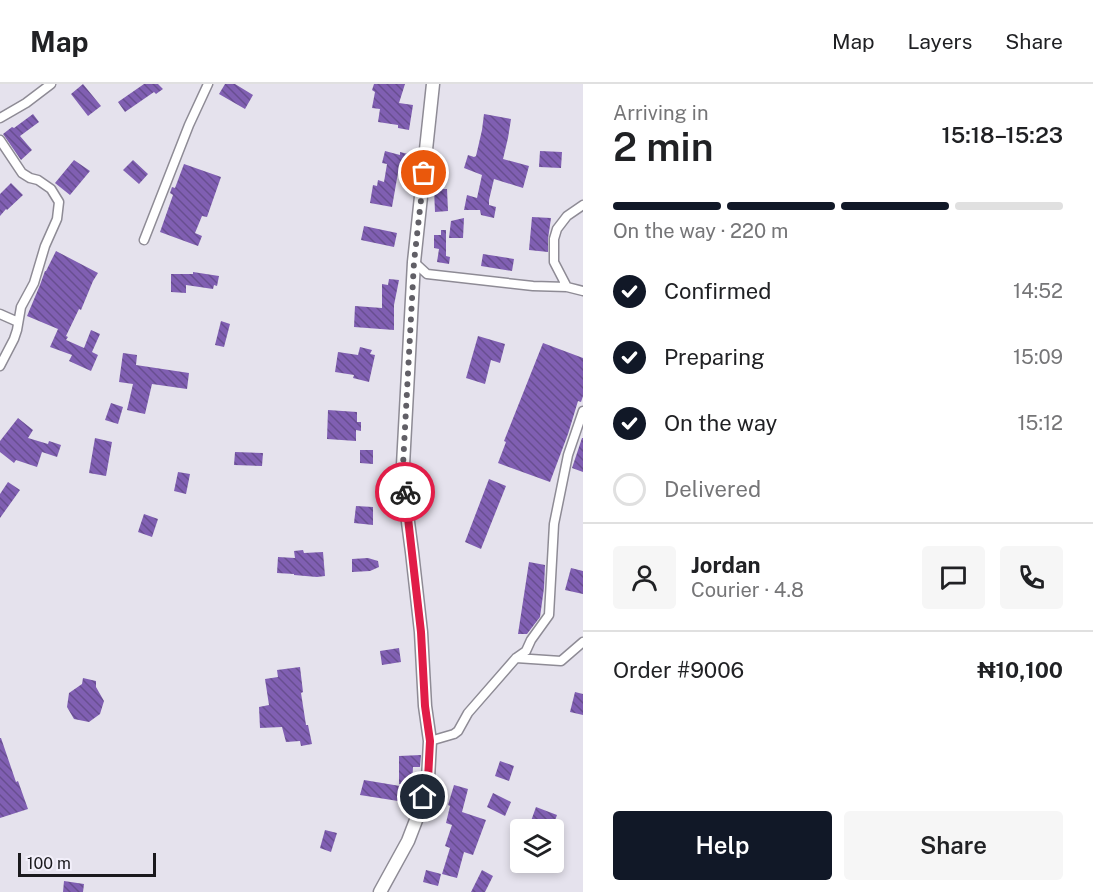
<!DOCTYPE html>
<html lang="en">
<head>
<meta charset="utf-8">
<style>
	body { margin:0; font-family:"Public Sans",sans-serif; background:#f6f6f6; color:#202124; height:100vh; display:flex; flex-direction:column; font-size:22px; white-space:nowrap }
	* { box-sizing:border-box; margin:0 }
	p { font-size:20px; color:#757577 }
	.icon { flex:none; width:33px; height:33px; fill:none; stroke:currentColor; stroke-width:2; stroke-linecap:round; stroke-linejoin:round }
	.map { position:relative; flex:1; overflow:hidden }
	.sheet { display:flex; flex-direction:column; background:#fff; width:510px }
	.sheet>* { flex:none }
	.buttons { position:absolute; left:510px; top:735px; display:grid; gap:12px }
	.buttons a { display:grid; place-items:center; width:54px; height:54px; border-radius:6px; background:#fff; box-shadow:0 3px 9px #0003; font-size:30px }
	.scale { position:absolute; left:18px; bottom:15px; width:138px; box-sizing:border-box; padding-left:6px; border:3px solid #1a191d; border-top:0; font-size:16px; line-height:21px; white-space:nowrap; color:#1a191d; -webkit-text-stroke:4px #f2effa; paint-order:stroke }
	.pin { position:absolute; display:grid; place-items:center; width:51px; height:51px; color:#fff; margin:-26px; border:3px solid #fff; border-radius:50%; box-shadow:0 2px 6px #0007 }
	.courier { position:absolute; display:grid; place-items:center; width:60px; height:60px; margin:-30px; border:4px solid #e11d48; border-radius:50%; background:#fff; color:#222; box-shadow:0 2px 8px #0007 }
	.head em { font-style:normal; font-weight:600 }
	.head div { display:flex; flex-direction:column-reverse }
	.head { display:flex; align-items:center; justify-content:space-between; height:102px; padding:0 30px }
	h1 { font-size:39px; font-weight:600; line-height:45px }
	.bar { display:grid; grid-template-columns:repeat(4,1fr); gap:9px 6px; align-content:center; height:72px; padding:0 30px }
	.bar i { height:8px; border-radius:4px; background:#e0e0e0 }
	.bar .current { background:#111827 }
	.bar p { grid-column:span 4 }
	.line { display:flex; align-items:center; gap:15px; padding:0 30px; border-top:2px solid #e0e0e0 }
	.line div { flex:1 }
	.round { display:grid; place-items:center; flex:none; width:63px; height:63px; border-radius:6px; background:#f6f6f6 }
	ol { padding:0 30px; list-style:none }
	li { display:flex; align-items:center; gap:18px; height:66px }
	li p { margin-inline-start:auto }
	li .icon { padding:6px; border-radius:50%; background:#111827; color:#fff; stroke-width:4 }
	li:last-child { color:#757577 }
	li i { width:33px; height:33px; border:3px solid #e0e0e0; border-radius:50% }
	.cta { display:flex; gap:12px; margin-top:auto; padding:12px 30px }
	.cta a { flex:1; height:69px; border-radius:6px; background:#111827; color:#fff; font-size:24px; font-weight:600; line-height:69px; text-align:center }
	.cta a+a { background:#f6f6f6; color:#202124 }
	header { display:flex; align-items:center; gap:36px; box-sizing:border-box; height:84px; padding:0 30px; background:#fff; border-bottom:2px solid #e0e0e0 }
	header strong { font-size:28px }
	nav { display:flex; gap:33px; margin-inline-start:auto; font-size:21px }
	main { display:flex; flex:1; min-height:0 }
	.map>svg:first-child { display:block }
	.building { fill:url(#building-back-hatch) }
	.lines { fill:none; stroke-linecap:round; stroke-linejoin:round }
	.street-casing { stroke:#8e8b95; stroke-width:11 }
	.secondary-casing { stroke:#8e8b95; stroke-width:15 }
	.street { stroke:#fff; stroke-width:8 }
	.secondary { stroke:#fff; stroke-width:12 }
	.done { stroke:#615f66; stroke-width:6; stroke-dasharray:0 10.8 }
	.route { stroke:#e11d48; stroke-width:8 }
</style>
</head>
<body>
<header>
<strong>Map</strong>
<nav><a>Map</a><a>Layers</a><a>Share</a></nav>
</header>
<main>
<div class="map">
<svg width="583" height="808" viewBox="0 0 583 808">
	<defs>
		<pattern id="building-back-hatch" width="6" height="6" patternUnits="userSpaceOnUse" patternTransform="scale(1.5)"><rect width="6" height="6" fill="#805fb2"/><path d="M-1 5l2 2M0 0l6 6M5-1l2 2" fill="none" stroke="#684e90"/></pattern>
	</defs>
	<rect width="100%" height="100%" fill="#e5e2ed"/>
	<!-- building -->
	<path class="building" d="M 83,0 L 101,22 L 88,32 L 71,10 Z
		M 144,0 L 158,0 L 163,5 L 156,10 L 154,8 L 125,28 L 118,18 Z
		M 225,0 L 235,0 L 253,11 L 245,25 L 219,10 Z
		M 374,0 L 405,0 L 399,19 L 413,21 L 409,46 L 398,44 L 398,41 L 378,38 L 380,25 L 372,24 L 375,8 L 372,6 Z
		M 33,30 L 39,38 L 20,52 L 32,66 L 21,76 L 3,50 L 12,43 L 14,44 Z
		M 484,30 L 511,35 L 508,54 L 503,75 L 529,82 L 523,104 L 494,95 L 489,116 L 489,121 L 496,123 L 494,134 L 481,131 L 480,126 L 464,126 L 467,111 L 477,114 L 482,91 L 464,84 L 468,71 L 474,73 L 476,72 L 482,46 Z
		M 385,67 L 400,71 L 400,68 L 408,70 L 405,84 L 399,83 L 392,123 L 370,119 L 373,101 L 377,102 L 378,96 L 384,98 L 387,80 L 382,79 Z
		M 540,67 L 562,68 L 561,84 L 539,83 Z
		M 74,76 L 90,87 L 70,111 L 55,99 Z
		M 133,76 L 148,90 L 139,100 L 123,86 Z
		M 184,80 L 221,93 L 207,133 L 202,132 L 195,149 L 202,152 L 198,162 L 160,148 L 173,111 L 170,109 L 172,103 L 175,104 Z
		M 11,99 L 23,111 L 7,126 L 6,125 L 0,132 L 0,110 Z
		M 434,105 L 447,105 L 448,127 L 435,128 Z
		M 532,133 L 551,134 L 548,155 L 548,168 L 529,166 Z
		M 464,134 L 463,154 L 449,154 L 451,137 Z
		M 364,142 L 397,149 L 394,163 L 361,156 Z
		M 441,146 L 446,146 L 446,172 L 450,173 L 449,180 L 437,178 L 439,165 L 434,164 L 434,151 L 441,151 Z
		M 56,167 L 98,189 L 93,197 L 81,226 L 79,225 L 66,252 L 68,253 L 66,256 L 84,264 L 91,246 L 100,250 L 92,268 L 98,271 L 91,287 L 69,277 L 72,271 L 50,263 L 58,245 L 27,232 L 40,201 L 45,187 L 46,187 Z
		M 483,170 L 514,175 L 512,187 L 481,182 Z
		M 193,188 L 219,192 L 217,202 L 214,201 L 213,205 L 186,201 L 186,209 L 171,208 L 171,190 L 193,190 Z
		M 389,195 L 399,196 L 394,221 L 394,246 L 354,243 L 355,222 L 382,224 L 382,200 L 388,201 Z
		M 221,237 L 230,240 L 224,263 L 215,261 Z
		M 478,252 L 505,260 L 500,279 L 491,276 L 485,300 L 466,294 Z
		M 543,259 L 583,274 L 583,312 L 581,318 L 578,317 L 568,350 L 550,398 L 498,379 L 506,358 L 504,357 Z
		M 360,263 L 372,266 L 370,270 L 375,271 L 369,298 L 353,294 L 354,291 L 335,288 L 338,268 L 358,271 Z
		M 123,269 L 137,271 L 136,281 L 189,289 L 187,305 L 152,300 L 145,330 L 127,326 L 133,300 L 119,298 Z
		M 111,319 L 123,323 L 118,340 L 105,336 Z
		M 328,326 L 357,328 L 357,338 L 361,338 L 361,347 L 356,346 L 356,357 L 327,355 Z
		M 18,334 L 33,346 L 28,354 L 48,360 L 49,357 L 61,361 L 57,373 L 42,368 L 37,383 L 16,376 L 14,379 L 0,368 L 0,357 Z
		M 95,354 L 112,358 L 106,392 L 89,389 Z
		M 582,354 L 583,354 L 583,388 L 572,384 Z
		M 360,366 L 373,366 L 373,380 L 360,379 Z
		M 235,368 L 263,369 L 262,382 L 234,381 Z
		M 178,388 L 190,390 L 186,410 L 174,407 Z
		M 489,395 L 506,402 L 481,465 L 465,458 Z
		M 8,398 L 20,406 L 0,434 L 0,410 Z
		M 356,422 L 373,423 L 373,441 L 354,439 Z
		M 144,430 L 158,435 L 152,453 L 138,448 Z
		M 303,466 L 304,469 L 323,468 L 325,492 L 317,493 L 294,491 L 294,490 L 277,489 L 278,473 L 295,474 L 294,467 Z
		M 368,474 L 378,477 L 379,483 L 370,487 L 352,488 L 352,475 Z
		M 529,478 L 545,481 L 544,504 L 540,533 L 527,550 L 518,550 Z
		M 571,484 L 583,487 L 583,510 L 565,506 Z
		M 399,564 L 401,578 L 382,581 L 380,567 Z
		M 300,583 L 303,608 L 301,609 L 306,641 L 308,641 L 312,660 L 301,662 L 300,657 L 286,658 L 282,643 L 260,644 L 259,623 L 269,621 L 265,595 L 278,593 L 277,586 Z
		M 83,594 L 96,597 L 96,603 L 104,617 L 100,630 L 89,638 L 74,635 L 67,623 L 69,609 L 82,600 Z
		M 575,608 L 583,610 L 583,631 L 570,628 Z
		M 0,654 L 1,654 L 16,698 L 18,697 L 28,725 L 0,734 Z
		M 421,671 L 420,683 L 413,683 L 412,701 L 399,700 L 399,672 Z
		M 500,677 L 514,682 L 509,697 L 495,692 Z
		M 364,696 L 400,702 L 398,717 L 360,711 Z
		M 454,701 L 468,705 L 462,728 L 486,736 L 473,771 L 464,768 L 457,794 L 442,790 L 450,764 L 445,762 L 452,741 L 446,739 L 450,722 L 448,721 Z
		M 493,709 L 511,718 L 505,732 L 487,723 Z
		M 536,723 L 557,731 L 552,745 L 531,737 Z
		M 325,746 L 337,749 L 331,768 L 320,764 Z
		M 426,786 L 441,790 L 438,802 L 423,798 Z
		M 482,786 L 493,792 L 485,808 L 471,808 Z
		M 64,797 L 84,800 L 83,808 L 63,808 Z"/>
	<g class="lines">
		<!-- street casing -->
		<g class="street-casing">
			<path id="street" d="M 0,34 L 26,19 L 51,0
				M 0,56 L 22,89 L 30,94 L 38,96 L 51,105 L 59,118 L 57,135 L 45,162 L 34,199 L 21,223 L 17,246 L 14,255 L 0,282
				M 144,156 L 189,41 L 208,0
				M 414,178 L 427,190 L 533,202 L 567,203 L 583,207
				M 567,203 L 554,178 L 554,155 L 557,145 L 567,132 L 583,121
				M 0,230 L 18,238
				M 516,574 L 561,577 L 583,558
				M 430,657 L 454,650 L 458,647 L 468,629 L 516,574 L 526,567 L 531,556 L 549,531 L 554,440 L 568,371 L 583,327"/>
		</g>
		<!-- secondary casing -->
		<g class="secondary-casing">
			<path id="secondary" d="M 380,808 L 408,757 L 418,731 L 428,695 L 430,657 L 425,622 L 421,548 L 412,468 L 406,423 L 403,381 L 414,178 L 433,0"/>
		</g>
		<!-- street -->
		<use href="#street" class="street"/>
		<!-- secondary -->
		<use href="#secondary" class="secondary"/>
	</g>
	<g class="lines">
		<!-- done -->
		<path class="done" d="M 405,408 L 403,381 L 414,178 L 424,89"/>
		<!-- route -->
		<path class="route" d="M 405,408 L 421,548 L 425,622 L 430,657 L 428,695 L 423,713"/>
	</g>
</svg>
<div class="buttons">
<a><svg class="icon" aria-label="layers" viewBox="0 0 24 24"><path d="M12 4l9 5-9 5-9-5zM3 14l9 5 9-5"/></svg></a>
</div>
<div class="scale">100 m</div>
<div class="pin" style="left:424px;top:89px;background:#ea580c"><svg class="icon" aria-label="bag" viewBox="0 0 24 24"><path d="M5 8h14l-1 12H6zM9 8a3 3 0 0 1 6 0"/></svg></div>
<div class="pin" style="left:423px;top:713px;background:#1f2937"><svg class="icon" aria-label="home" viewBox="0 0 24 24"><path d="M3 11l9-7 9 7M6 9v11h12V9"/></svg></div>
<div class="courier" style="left:405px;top:408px"><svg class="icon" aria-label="bike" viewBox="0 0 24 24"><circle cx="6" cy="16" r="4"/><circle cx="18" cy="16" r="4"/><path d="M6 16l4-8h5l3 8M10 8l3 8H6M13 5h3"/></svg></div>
</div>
<section class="sheet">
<div class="head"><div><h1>2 min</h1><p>Arriving in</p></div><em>15:18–15:23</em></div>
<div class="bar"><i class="current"></i><i class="current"></i><i class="current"></i><i></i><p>On the way · 220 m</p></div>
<ol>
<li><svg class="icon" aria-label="check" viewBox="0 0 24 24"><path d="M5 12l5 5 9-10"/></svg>Confirmed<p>14:52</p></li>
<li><svg class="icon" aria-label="check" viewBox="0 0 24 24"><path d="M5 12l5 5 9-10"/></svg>Preparing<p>15:09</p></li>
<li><svg class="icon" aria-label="check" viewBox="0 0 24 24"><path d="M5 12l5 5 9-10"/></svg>On the way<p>15:12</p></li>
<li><i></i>Delivered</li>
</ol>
<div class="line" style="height:108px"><a class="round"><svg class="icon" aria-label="person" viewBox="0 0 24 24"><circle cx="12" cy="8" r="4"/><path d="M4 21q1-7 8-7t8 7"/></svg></a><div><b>Jordan</b><p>Courier · 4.8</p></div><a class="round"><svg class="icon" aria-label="chat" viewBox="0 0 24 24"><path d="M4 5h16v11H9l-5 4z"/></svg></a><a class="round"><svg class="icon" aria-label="phone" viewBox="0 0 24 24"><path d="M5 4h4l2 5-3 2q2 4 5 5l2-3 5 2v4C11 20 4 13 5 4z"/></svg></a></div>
<div class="line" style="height:78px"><div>Order #9006</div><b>₦10,100</b></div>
<div class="cta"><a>Help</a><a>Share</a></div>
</section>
</main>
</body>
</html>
